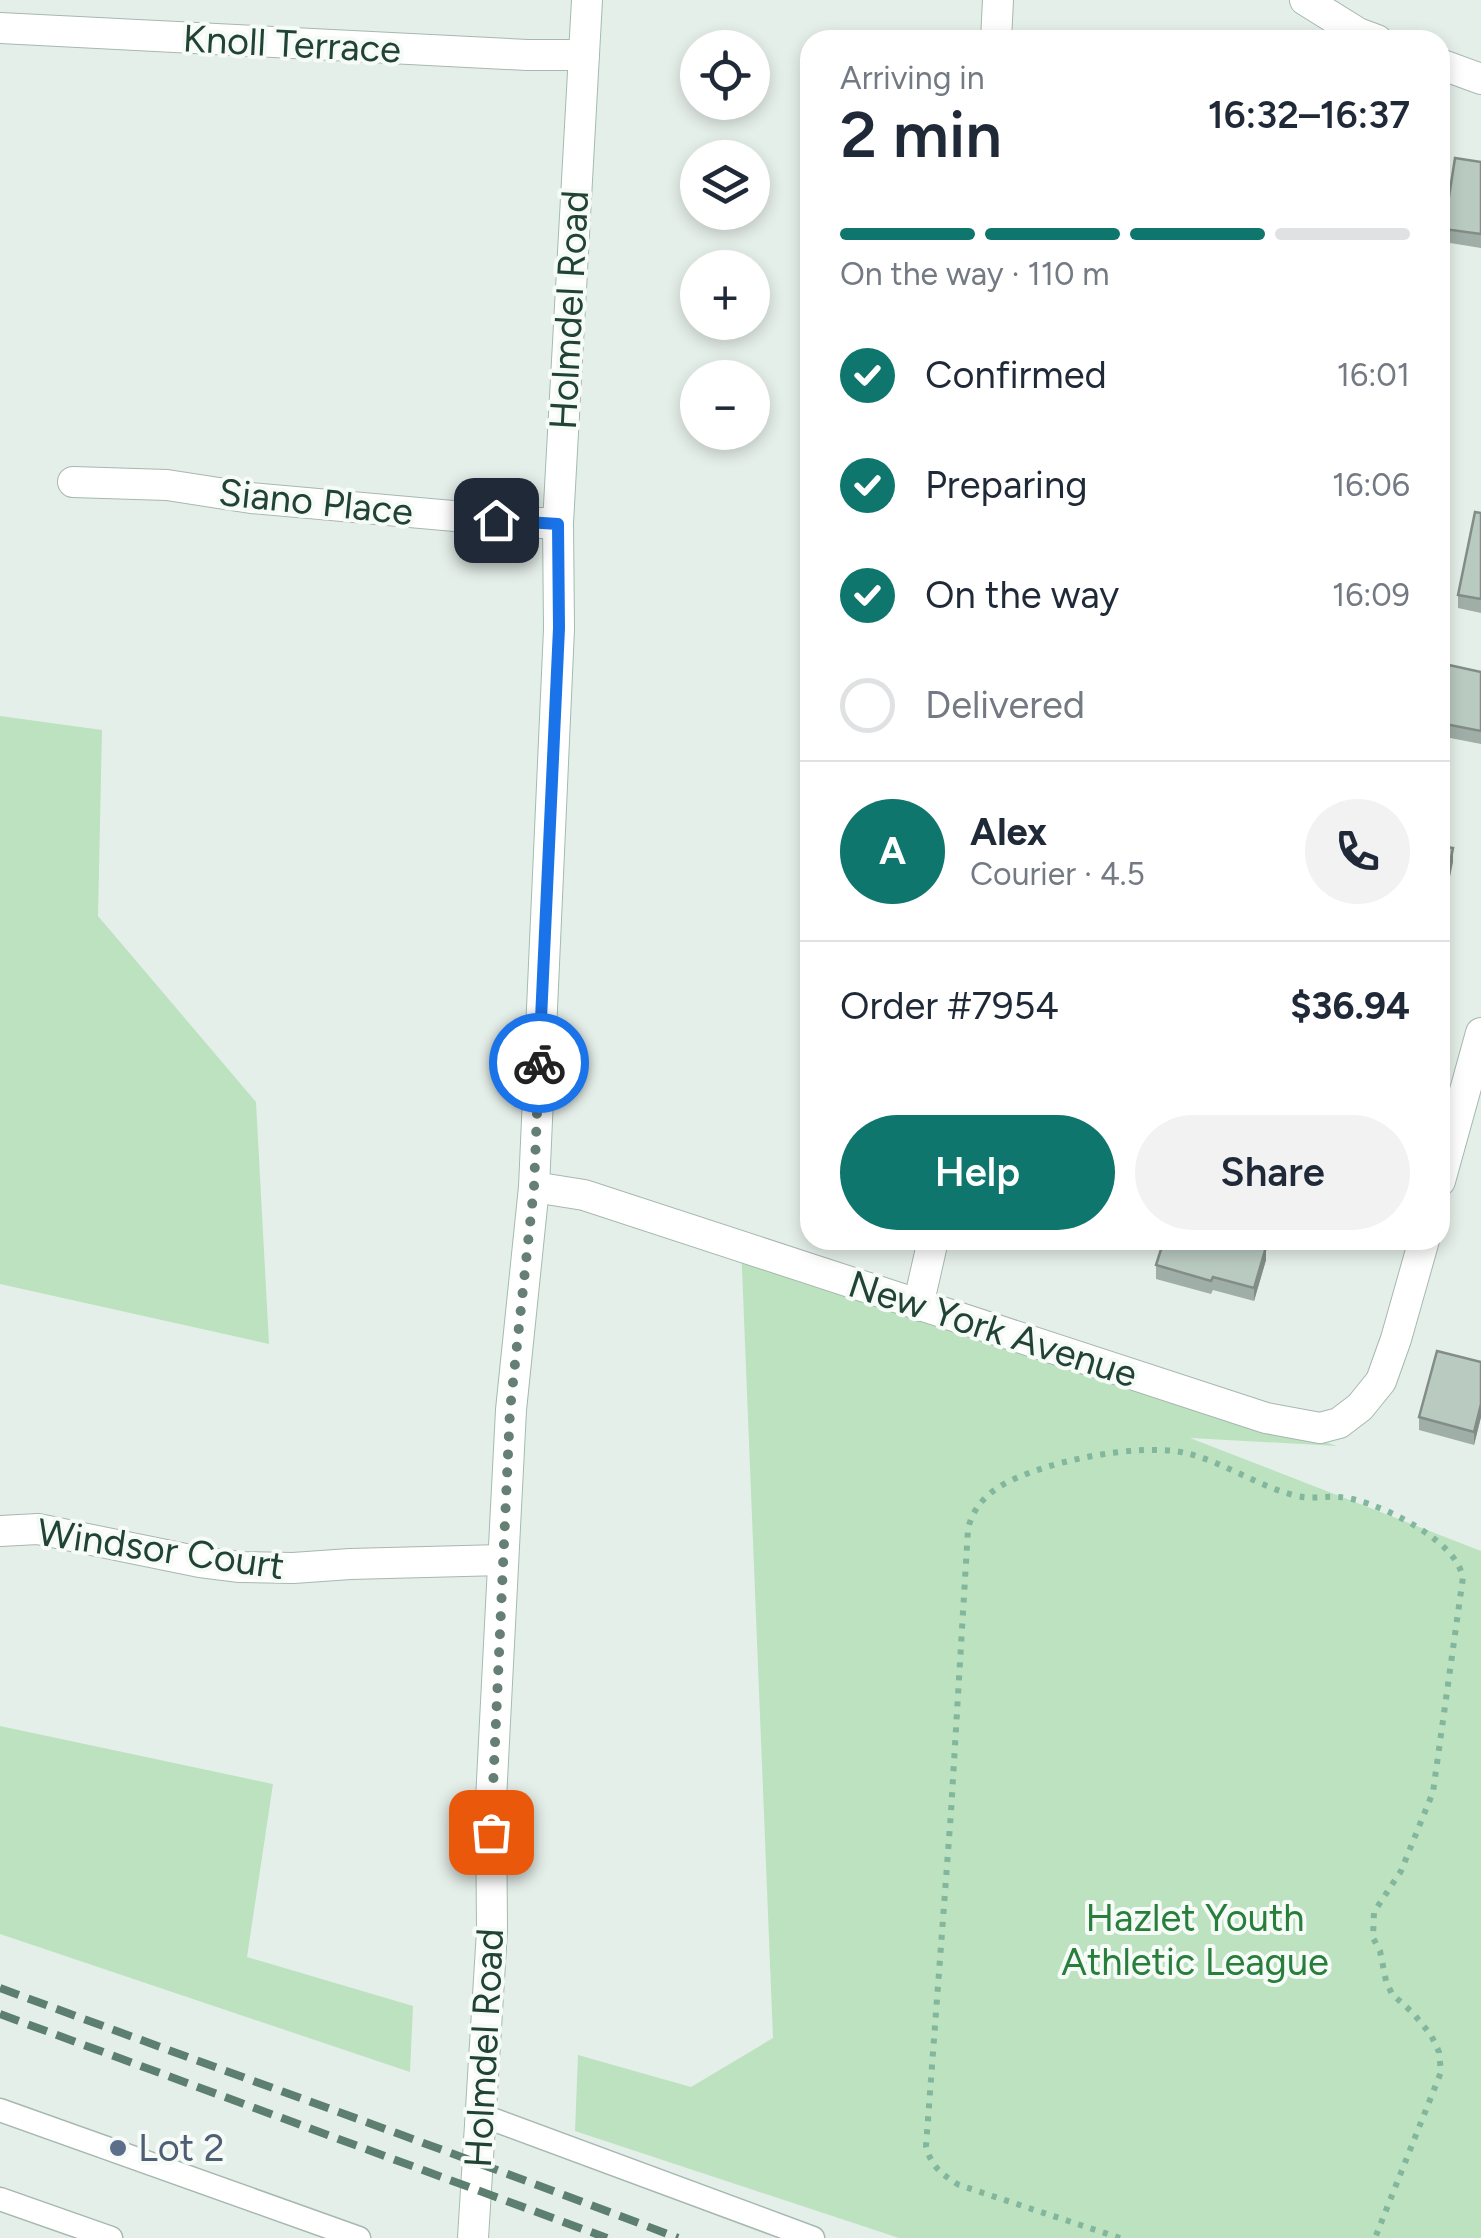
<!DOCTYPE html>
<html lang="en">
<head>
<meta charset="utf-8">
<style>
	body { margin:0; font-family:Figtree,sans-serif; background:#f2f2f3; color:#1f2937; height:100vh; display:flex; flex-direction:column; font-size:38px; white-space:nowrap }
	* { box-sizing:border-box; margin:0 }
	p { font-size:32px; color:#747a83 }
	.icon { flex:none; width:55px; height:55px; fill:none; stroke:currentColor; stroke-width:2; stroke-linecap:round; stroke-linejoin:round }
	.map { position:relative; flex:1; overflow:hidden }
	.sheet { position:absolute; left:800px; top:30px; width:650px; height:1220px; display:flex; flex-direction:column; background:#fff; border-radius:30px; box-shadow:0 5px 15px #0003 }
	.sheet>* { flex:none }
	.controls { position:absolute; left:680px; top:30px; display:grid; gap:20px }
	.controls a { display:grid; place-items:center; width:90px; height:90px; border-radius:50%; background:#fff; box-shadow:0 5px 15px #0003; font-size:50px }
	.pin { position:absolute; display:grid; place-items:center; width:85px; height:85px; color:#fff; margin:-42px; border-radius:20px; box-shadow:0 5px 15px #0006 }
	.courier { position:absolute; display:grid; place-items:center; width:100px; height:100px; margin:-50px; border:8px solid #1a73e8; border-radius:50%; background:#fff; color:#222; box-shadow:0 2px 12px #0007 }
	.summary em { font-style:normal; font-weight:600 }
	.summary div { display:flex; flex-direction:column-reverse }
	.summary { display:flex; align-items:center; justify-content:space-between; height:170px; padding:0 40px }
	h1 { font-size:65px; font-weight:600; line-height:75px }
	.bar { display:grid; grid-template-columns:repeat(4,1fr); gap:15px 10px; align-content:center; height:120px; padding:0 40px }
	.bar i { height:12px; border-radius:8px; background:#e0e1e3 }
	.bar .on { background:#0f766e }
	.bar p { grid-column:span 4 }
	.line { display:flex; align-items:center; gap:25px; padding:0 40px; border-top:2px solid #e0e1e3 }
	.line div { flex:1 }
	.round { display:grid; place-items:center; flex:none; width:105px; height:105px; border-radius:52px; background:#f2f2f3 }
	ol { padding:0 40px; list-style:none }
	li { display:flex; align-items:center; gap:30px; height:110px }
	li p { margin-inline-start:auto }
	li .icon { padding:10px; border-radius:50%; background:#0f766e; color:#fff; stroke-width:4 }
	li:last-child { color:#747a83 }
	li i { width:55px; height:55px; border:5px solid #e0e1e3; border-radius:50% }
	.cta { display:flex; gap:20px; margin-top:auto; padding:20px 40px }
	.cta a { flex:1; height:115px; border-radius:60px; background:#0f766e; color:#fff; font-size:40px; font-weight:600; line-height:115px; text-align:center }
	.cta a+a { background:#f2f2f3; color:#1f2937 }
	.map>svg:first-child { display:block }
	.green { fill:#bce2c0 }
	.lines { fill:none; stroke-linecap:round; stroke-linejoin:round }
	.service-casing { stroke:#a6b8af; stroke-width:25 }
	.minor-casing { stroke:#a6b8af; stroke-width:32 }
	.secondary-casing { stroke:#a2bcaf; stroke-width:32 }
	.path { stroke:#82b69d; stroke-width:6; stroke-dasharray:5 8; stroke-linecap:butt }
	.service { stroke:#fff; stroke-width:22 }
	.minor { stroke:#fff; stroke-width:30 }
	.secondary { stroke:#fff; stroke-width:30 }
	.rail { stroke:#5c7f70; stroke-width:8; stroke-dasharray:20 10; stroke-linecap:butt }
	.wall { fill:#9faea6 }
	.shaded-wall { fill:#828d87 }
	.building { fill:#b9cac1; stroke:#828d87; stroke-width:2.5 }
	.done { stroke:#667f74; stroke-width:10; stroke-dasharray:0 18 }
	.route { stroke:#1a73e8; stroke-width:12 }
	.service-dot { fill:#5c6f8a; stroke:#f6fbf8; stroke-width:4 }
	.labels { text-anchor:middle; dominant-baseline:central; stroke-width:8; stroke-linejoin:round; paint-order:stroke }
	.street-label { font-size:38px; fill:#214335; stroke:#f6fbf8 }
	.park-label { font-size:38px; fill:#277f3b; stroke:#f6fbf8 }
	.service-label { font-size:38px; fill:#4e5e75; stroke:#f6fbf8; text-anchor:start }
</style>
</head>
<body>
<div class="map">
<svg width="1481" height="2238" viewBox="0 0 1481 2238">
	<rect width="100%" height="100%" fill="#e5efe9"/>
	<!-- green -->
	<path class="green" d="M 0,716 L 102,730 L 98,916 L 256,1102 L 269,1344 L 0,1284 Z
		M 741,1244 L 1337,1446 L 1190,1438 L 1481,1551 L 1481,2238 L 899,2238 L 575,2131 L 578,2055 L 691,2087 L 773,2038 Z
		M 0,1726 L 273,1784 L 247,1957 L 413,2006 L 410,2072 L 0,1934 Z"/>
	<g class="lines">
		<!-- service casing -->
		<g class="service-casing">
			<path id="service" d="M 0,2110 L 359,2238
				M 481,2115 L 813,2238
				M 0,2199 L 111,2238"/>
		</g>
		<!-- minor casing -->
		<g class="minor-casing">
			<path id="minor" d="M 1305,0 L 1358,33 L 1377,40
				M 0,28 L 527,55 L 584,55
				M 996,40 L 998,0
				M 1440,64 L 1481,79
				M 73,482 L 167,485 L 251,498 L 532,523 L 558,523
				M 1440,1181 L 1481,1033
				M 534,1187 L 584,1195 L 1266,1418 L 1320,1428 L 1339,1423 L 1360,1407 L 1381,1381 L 1396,1339 L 1424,1240
				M 918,1306 L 933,1240
				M 0,1531 L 38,1529 L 200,1562 L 240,1567 L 293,1568 L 350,1564 L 502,1560"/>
		</g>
		<!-- secondary casing -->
		<g class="secondary-casing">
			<path id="secondary" d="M 473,2238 L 492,1931 L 491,1800 L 511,1410 L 534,1187 L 559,629 L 558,523 L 587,0"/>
		</g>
		<!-- path -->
		<path class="path" d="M 1120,2238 L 959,2185 C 941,2174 931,2166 926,2146 L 951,1812 L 968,1529 C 972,1511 983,1497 999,1487 C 1039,1462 1139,1442 1186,1453 C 1223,1462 1256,1485 1293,1495 C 1311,1500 1321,1496 1339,1497 C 1372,1499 1440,1533 1457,1563 C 1460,1567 1461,1572 1463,1577 L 1433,1792 L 1401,1871 L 1374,1912 L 1373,1938 L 1380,1951 L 1386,1981 L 1392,1994 L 1413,2013 L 1431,2035 L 1439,2052 L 1441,2072 L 1375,2238"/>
		<!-- service -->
		<use href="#service" class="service"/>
		<!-- minor -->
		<use href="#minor" class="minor"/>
		<!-- secondary -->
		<use href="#secondary" class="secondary"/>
		<!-- rail -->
		<path class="rail" d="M 0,1988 C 226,2072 453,2152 678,2238
			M 0,2014 L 607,2238"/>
	</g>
	<!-- wall -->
	<path class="wall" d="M 1481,162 L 1481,248 L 1444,242 L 1444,229 Z
		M 1481,513 L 1481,613 L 1458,608 L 1458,595 Z
		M 1481,672 L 1481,744 L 1440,736 L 1440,709 Z
		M 1266,1260 L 1254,1301 L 1213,1290 L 1211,1294 L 1156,1279 L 1156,1265 Z
		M 1481,1362 L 1481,1417 L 1474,1445 L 1419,1430 L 1419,1417 Z"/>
	<!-- shaded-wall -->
	<path class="shaded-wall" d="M 1453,848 L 1453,862 L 1440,927 L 1440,913 Z
		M 1266,1247 L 1266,1260 L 1254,1301 L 1254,1288 Z
		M 1481,1404 L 1481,1417 L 1474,1445 L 1474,1432 Z"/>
	<!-- building -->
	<path class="building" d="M 1455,158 L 1481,162 L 1481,234 L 1444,229 Z
		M 1475,512 L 1481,513 L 1481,599 L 1458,595 Z
		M 1449,665 L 1481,672 L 1481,731 L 1440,723 L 1440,709 Z
		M 1440,846 L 1453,848 L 1440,913 Z
		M 1164,1240 L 1242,1240 L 1266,1247 L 1254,1288 L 1213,1277 L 1211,1281 L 1156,1265 Z
		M 1437,1351 L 1481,1362 L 1481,1404 L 1474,1432 L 1419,1417 Z"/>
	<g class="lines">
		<!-- done -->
		<path class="done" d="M 491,1832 L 510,1410 L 534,1187 L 539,1063"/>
		<!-- route -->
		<path class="route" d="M 496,520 L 558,524 L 559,628 L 539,1063"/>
	</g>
	<!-- markers -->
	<circle class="service-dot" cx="118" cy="2148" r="10"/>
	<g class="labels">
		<!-- street labels -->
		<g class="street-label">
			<text transform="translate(292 44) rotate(3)">Knoll Terrace</text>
			<text transform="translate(569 310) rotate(-87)">Holmdel Road</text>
			<text transform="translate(316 502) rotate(6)">Siano Place</text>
			<text transform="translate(993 1329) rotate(18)">New York Avenue</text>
			<text transform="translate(161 1549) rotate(8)">Windsor Court</text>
			<text transform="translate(484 2048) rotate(-87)">Holmdel Road</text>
		</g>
		<!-- park labels -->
		<g class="park-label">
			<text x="1195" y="1918">Hazlet Youth<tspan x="1195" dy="44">Athletic League</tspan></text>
		</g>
		<!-- service labels -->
		<g class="service-label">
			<text x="138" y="2148">Lot 2</text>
		</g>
	</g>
</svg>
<div class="controls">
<a><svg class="icon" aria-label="locate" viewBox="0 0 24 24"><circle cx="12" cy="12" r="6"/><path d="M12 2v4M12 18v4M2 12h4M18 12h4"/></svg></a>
<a><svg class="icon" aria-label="layers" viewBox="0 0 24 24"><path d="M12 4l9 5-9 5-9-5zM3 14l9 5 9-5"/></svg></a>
<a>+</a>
<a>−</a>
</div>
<div class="pin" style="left:491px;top:1832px;background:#ea580c"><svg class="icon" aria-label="bag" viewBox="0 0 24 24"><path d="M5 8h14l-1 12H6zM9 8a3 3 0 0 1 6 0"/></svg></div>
<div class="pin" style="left:496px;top:520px;background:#1f2937"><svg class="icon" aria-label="home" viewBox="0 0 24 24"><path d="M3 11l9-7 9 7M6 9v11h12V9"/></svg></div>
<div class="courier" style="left:539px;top:1063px"><svg class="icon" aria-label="bike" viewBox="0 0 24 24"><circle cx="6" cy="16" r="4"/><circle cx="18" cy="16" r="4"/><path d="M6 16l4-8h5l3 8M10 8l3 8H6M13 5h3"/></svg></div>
<section class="sheet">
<div class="summary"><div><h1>2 min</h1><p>Arriving in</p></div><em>16:32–16:37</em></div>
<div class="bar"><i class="on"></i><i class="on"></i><i class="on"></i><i></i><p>On the way · 110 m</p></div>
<ol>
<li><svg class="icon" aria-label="check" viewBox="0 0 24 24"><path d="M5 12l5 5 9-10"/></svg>Confirmed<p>16:01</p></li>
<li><svg class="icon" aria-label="check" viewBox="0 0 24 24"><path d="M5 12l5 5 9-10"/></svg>Preparing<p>16:06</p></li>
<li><svg class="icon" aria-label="check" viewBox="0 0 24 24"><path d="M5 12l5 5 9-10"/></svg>On the way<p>16:09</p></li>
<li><i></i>Delivered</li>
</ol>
<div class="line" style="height:180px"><b class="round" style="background:#0f766e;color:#fff">A</b><div><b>Alex</b><p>Courier · 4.5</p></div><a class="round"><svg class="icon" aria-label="phone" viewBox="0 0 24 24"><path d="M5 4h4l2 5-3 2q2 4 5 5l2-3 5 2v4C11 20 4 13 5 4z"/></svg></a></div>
<div class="line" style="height:130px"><div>Order #7954</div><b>$36.94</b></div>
<div class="cta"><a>Help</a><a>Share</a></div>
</section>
</div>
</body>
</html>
